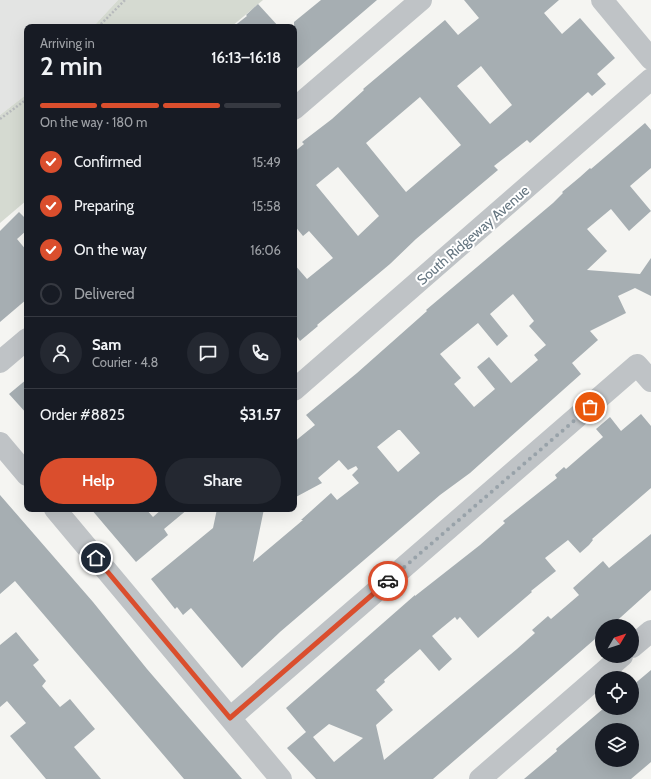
<!DOCTYPE html>
<html lang="en">
<head>
<meta charset="utf-8">
<style>
	body { margin:0; font-family:Cabin,sans-serif; background:#242831; color:#f1f3f6; height:100vh; display:flex; flex-direction:column; font-size:15px; white-space:nowrap }
	* { box-sizing:border-box; margin:0 }
	p { font-size:13px; color:#9ea1a6 }
	.icon { flex:none; width:22px; height:22px; fill:none; stroke:currentColor; stroke-width:2; stroke-linecap:round; stroke-linejoin:round }
	.map { position:relative; flex:1; overflow:hidden }
	.details { position:absolute; left:24px; top:24px; width:273px; height:488px; display:flex; flex-direction:column; background:#171b24; border-radius:8px; box-shadow:0 4px 16px #0002 }
	.details>* { flex:none }
	.needle { width:26px; rotate:51deg }
	.controls { position:absolute; left:595px; top:619px; display:grid; gap:8px }
	.controls a { display:grid; place-items:center; width:44px; height:44px; border-radius:50%; background:#171b24; box-shadow:0 4px 16px #0002; font-size:20px }
	.pin { position:absolute; display:grid; place-items:center; width:34px; height:34px; color:#fff; margin:-17px; border:2px solid #fff; border-radius:50%; box-shadow:0 1px 4px #0007 }
	.courier { position:absolute; display:grid; place-items:center; width:40px; height:40px; margin:-20px; border:3px solid #da4e2d; border-radius:50%; background:#fff; color:#222; box-shadow:0 1px 5px #0007 }
	.headline em { font-style:normal; font-weight:600 }
	.headline div { display:flex; flex-direction:column-reverse }
	.headline { display:flex; align-items:center; justify-content:space-between; height:68px; padding:0 16px }
	h1 { font-size:26px; font-weight:600; line-height:30px }
	.bar { display:grid; grid-template-columns:repeat(4,1fr); gap:6px 4px; align-content:center; height:48px; padding:0 16px }
	.bar i { height:5px; border-radius:3px; background:#363941 }
	.bar .current { background:#da4e2d }
	.bar p { grid-column:span 4 }
	.line { display:flex; align-items:center; gap:10px; padding:0 16px; border-top:1px solid #363941 }
	.line div { flex:1 }
	.round { display:grid; place-items:center; flex:none; width:42px; height:42px; border-radius:21px; background:#242831 }
	ol { padding:0 16px; list-style:none }
	li { display:flex; align-items:center; gap:12px; height:44px }
	li p { margin-inline-start:auto }
	li .icon { padding:4px; border-radius:50%; background:#da4e2d; color:#fff; stroke-width:4 }
	li:last-child { color:#9ea1a6 }
	li i { width:22px; height:22px; border:2px solid #363941; border-radius:50% }
	.button { display:flex; gap:8px; margin-top:auto; padding:8px 16px }
	.button a { flex:1; height:46px; border-radius:24px; background:#da4e2d; color:#fff; font-size:16px; font-weight:600; line-height:46px; text-align:center }
	.button a+a { background:#242831; color:#f1f3f6 }
	.map>svg:first-child { display:block }
	.built { fill:#e3e4e3 }
	.green { fill:#d5dad1 }
	.building { fill:#a6aeb2; fill-rule:evenodd }
	.lines { fill:none; stroke-linecap:round; stroke-linejoin:round }
	.path { stroke:#b7babc; stroke-width:2.5; stroke-dasharray:2 2; stroke-linecap:butt }
	.minor { stroke:#bfc3c6; stroke-width:22 }
	.done { stroke:#98a2a9; stroke-width:4; stroke-dasharray:0 7.2 }
	.route { stroke:#da4e2d; stroke-width:5 }
	.labels { text-anchor:middle; dominant-baseline:central; stroke-width:4; stroke-linejoin:round; paint-order:stroke }
	.street-label { font-size:14px; fill:#667681; stroke:#fff }
</style>
</head>
<body>
<div class="map">
<svg width="651" height="779" viewBox="0 0 651 779">
	<rect width="100%" height="100%" fill="#f5f5f2"/>
	<!-- built -->
	<path class="built" d="M 0,0 L 118,0 L 93,27 L 27,27 L 27,94 L 0,115 Z"/>
	<!-- green -->
	<path class="green" d="M 118,0 L 263,0 L 231,27 L 93,27 Z
		M 27,94 L 27,200 L 0,223 L 0,115 Z"/>
	<!-- building -->
	<path class="building" d="M 321,0 L 377,0 L 294,71 L 294,22 Z
		M 464,0 L 559,0 L 544,13 L 562,34 L 580,18 L 615,58 L 597,74 L 606,84 L 592,96 L 588,92 L 530,143 L 527,140 L 494,166 L 498,170 L 416,239 L 390,264 L 317,325 L 318,326 L 300,341 L 294,333 L 294,264 L 307,279 L 333,258 L 309,231 L 303,236 L 294,225 L 294,152 L 304,144 L 302,142 L 332,119 L 364,90 L 363,89 L 445,20 L 458,35 L 479,18 ZM 481,66 L 512,105 L 490,124 L 457,86 ZM 420,97 L 461,145 L 406,192 L 366,143 ZM 338,167 L 379,216 L 358,236 L 316,185 Z
		M 258,4 L 279,27 L 233,27 L 247,16 L 246,15 Z
		M 645,123 L 651,130 L 651,168 L 630,186 L 651,211 L 629,231 L 611,209 L 587,229 L 607,251 L 587,270 L 640,274 L 651,258 L 651,296 L 635,288 L 618,296 L 626,313 L 590,331 L 598,340 L 572,363 L 581,374 L 470,473 L 440,495 L 280,632 L 242,668 L 191,608 L 183,615 L 177,607 L 175,609 L 151,579 L 213,528 L 217,509 L 264,509 L 253,562 L 303,520 L 301,520 L 331,493 L 337,500 L 359,483 L 352,475 L 358,469 L 356,466 L 348,470 L 339,460 L 318,478 L 322,483 L 294,498 L 294,442 L 315,425 L 306,415 L 357,373 L 427,311 L 426,310 L 553,203 L 563,193 L 562,192 L 580,177 L 590,168 L 591,169 ZM 513,294 L 534,321 L 529,326 L 546,345 L 534,355 L 538,360 L 511,383 L 489,357 L 477,367 L 495,389 L 474,407 L 454,384 L 461,378 L 440,354 L 478,323 L 497,346 L 508,336 L 490,314 ZM 398,430 L 400,430 L 420,453 L 398,472 L 377,447 Z
		M 19,212 L 27,220 L 27,230 L 17,239 L 27,251 L 27,299 L 0,322 L 0,231 Z
		M 27,379 L 27,414 L 9,394 Z
		M 641,414 L 651,426 L 651,488 L 592,539 L 593,540 L 589,545 L 580,553 L 568,540 L 545,558 L 556,571 L 531,591 L 532,592 L 478,638 L 460,617 L 457,620 L 455,617 L 432,636 L 452,659 L 439,671 L 420,649 L 384,680 L 385,682 L 376,690 L 393,710 L 376,725 L 384,760 L 517,649 L 535,633 L 532,630 L 548,616 L 551,619 L 579,595 L 573,588 L 603,561 L 609,568 L 651,534 L 651,590 L 611,626 L 602,626 L 602,633 L 433,779 L 316,779 L 287,748 L 306,732 L 286,708 L 415,595 L 415,596 L 480,545 L 505,523 L 503,521 L 557,478 L 555,475 L 564,467 L 566,469 L 603,437 L 596,429 L 610,417 L 621,431 ZM 329,724 L 363,738 L 334,762 L 313,737 Z
		M 0,495 L 93,602 L 147,669 L 242,779 L 184,779 L 15,581 L 0,594 Z
		M 91,509 L 146,509 L 153,517 L 162,509 L 188,509 L 164,529 L 168,535 L 136,562 Z
		M 16,632 L 39,660 L 33,665 L 46,681 L 42,686 L 60,707 L 70,699 L 95,729 L 74,747 L 101,779 L 46,779 L 10,736 L 26,723 L 7,701 L 0,707 L 0,645 Z
		M 651,670 L 651,762 L 631,779 L 524,779 L 550,757 L 557,751 L 556,749 L 604,708 L 632,708 L 632,686 ZM 602,730 L 632,730 L 632,760 L 602,760 Z"/>
	<g class="lines">
		<!-- path -->
		<path class="path" d="M 98,27 L 125,0
			M 0,119 L 27,99"/>
		<!-- minor -->
		<path class="minor" d="M 602,0 L 651,59
			M 294,109 L 421,0
			M 0,362 L 27,339
			M 294,390 L 651,79
			M 0,443 L 27,475
			M 55,509 L 281,779
			M 632,647 L 651,631
			M 230,718 L 637,365 L 651,381
			M 480,779 L 622,656"/>
	</g>
	<g class="lines">
		<!-- done -->
		<path class="done" d="M 388,581 L 590,407"/>
		<!-- route -->
		<path class="route" d="M 96,558 L 230,718 L 388,581"/>
	</g>
	<g class="labels">
		<!-- street labels -->
		<g class="street-label">
			<text transform="translate(473 235) rotate(-41)">South Ridgeway Avenue</text>
		</g>
	</g>
</svg>
<div class="controls">
<a><svg class="needle" viewBox="-14 -14 28 28"><path d="M0-13l5 13h-10z" fill="#e53935"/><path d="M0 13l5-13h-10z" fill="#9ea1a6"/></svg></a>
<a><svg class="icon" aria-label="locate" viewBox="0 0 24 24"><circle cx="12" cy="12" r="6"/><path d="M12 2v4M12 18v4M2 12h4M18 12h4"/></svg></a>
<a><svg class="icon" aria-label="layers" viewBox="0 0 24 24"><path d="M12 4l9 5-9 5-9-5zM3 14l9 5 9-5"/></svg></a>
</div>
<div class="pin" style="left:590px;top:407px;background:#ea580c"><svg class="icon" aria-label="bag" viewBox="0 0 24 24"><path d="M5 8h14l-1 12H6zM9 8a3 3 0 0 1 6 0"/></svg></div>
<div class="pin" style="left:96px;top:558px;background:#1f2937"><svg class="icon" aria-label="home" viewBox="0 0 24 24"><path d="M3 11l9-7 9 7M6 9v11h12V9"/></svg></div>
<div class="courier" style="left:388px;top:581px"><svg class="icon" aria-label="car" viewBox="0 0 24 24"><path d="M5 17H2v-5l4-1 3-4h7l3 4 3 1v5h-3M9 17h6M6 11h13"/><circle cx="7" cy="17" r="2"/><circle cx="17" cy="17" r="2"/></svg></div>
<section class="details">
<div class="headline"><div><h1>2 min</h1><p>Arriving in</p></div><em>16:13–16:18</em></div>
<div class="bar"><i class="current"></i><i class="current"></i><i class="current"></i><i></i><p>On the way · 180 m</p></div>
<ol>
<li><svg class="icon" aria-label="check" viewBox="0 0 24 24"><path d="M5 12l5 5 9-10"/></svg>Confirmed<p>15:49</p></li>
<li><svg class="icon" aria-label="check" viewBox="0 0 24 24"><path d="M5 12l5 5 9-10"/></svg>Preparing<p>15:58</p></li>
<li><svg class="icon" aria-label="check" viewBox="0 0 24 24"><path d="M5 12l5 5 9-10"/></svg>On the way<p>16:06</p></li>
<li><i></i>Delivered</li>
</ol>
<div class="line" style="height:72px"><a class="round"><svg class="icon" aria-label="person" viewBox="0 0 24 24"><circle cx="12" cy="8" r="4"/><path d="M4 21q1-7 8-7t8 7"/></svg></a><div><b>Sam</b><p>Courier · 4.8</p></div><a class="round"><svg class="icon" aria-label="chat" viewBox="0 0 24 24"><path d="M4 5h16v11H9l-5 4z"/></svg></a><a class="round"><svg class="icon" aria-label="phone" viewBox="0 0 24 24"><path d="M5 4h4l2 5-3 2q2 4 5 5l2-3 5 2v4C11 20 4 13 5 4z"/></svg></a></div>
<div class="line" style="height:52px"><div>Order #8825</div><b>$31.57</b></div>
<div class="button"><a>Help</a><a>Share</a></div>
</section>
</div>
</body>
</html>
